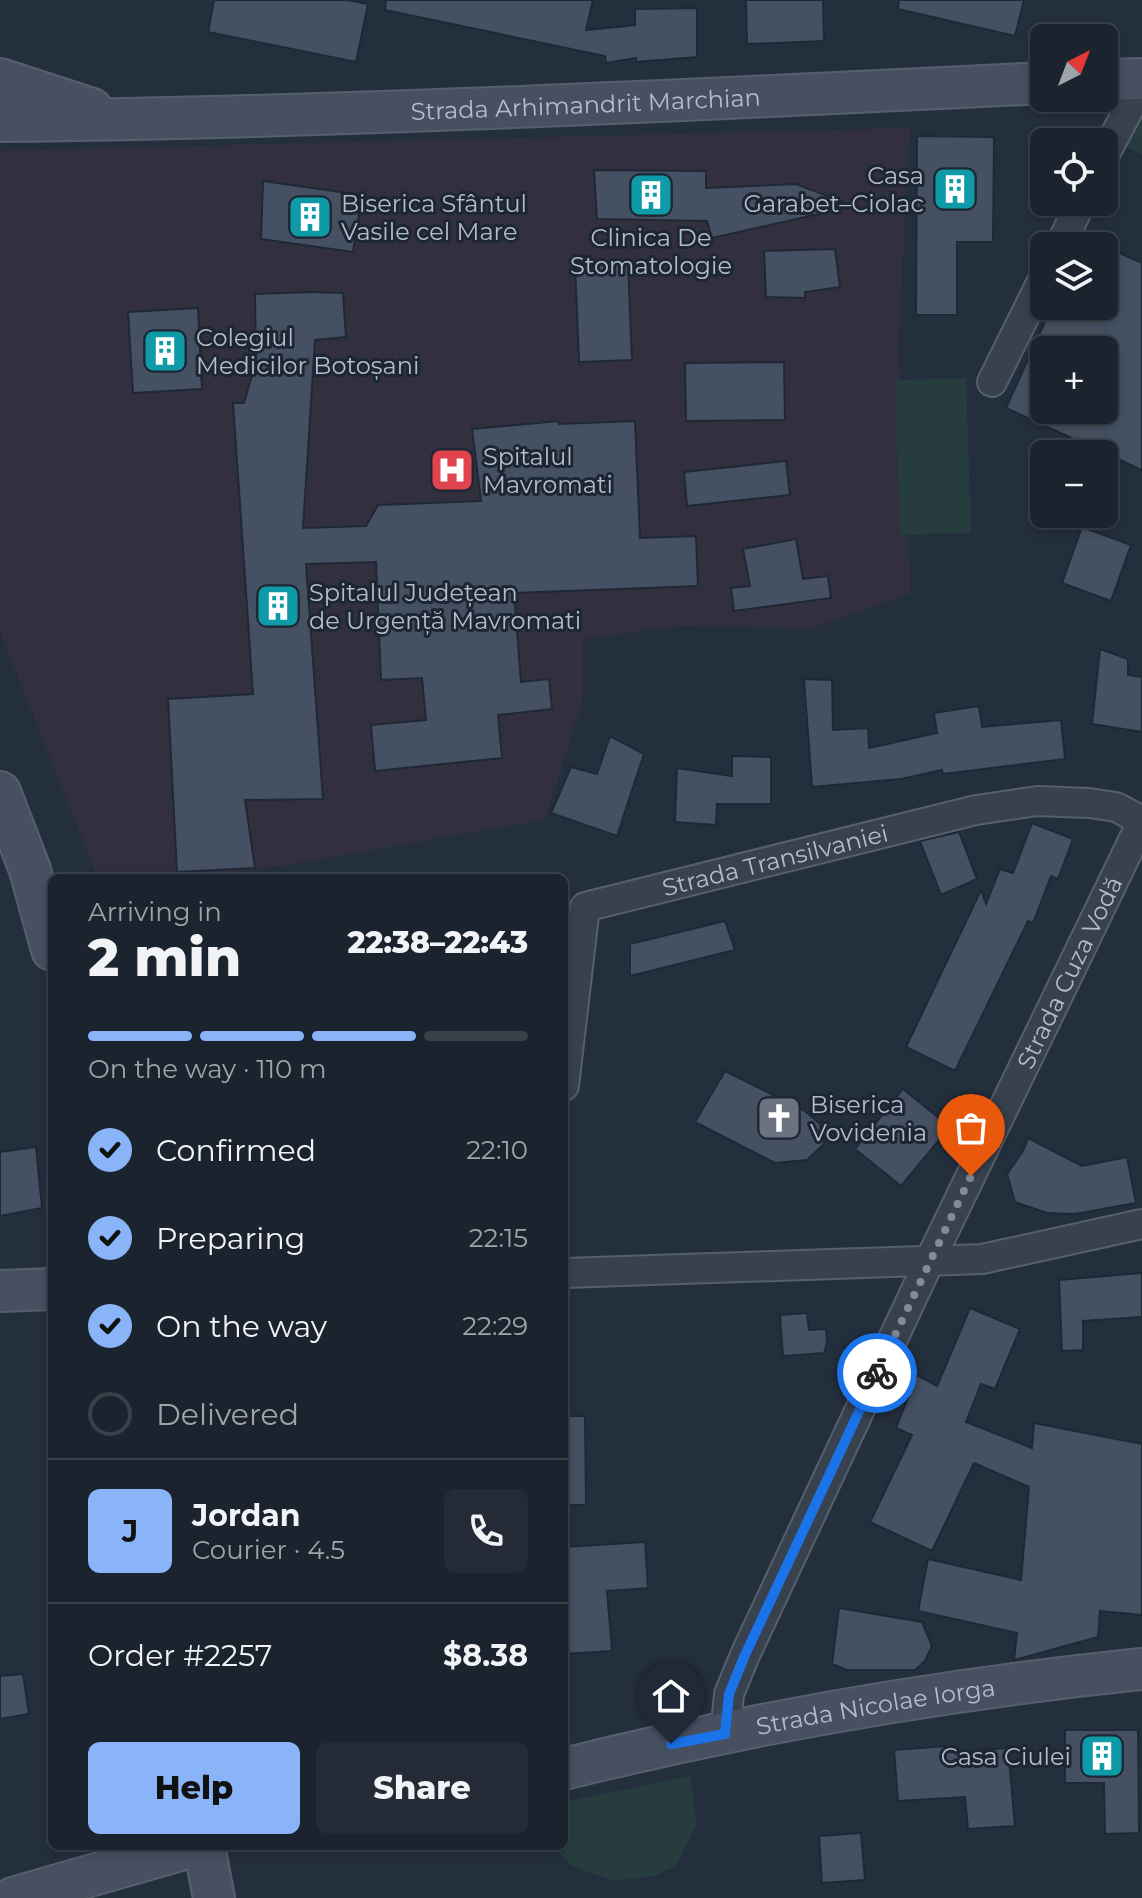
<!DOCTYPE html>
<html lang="en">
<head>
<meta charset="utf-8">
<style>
	body { margin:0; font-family:Montserrat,sans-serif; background:#242b36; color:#f1f3f6; height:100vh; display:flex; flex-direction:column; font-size:30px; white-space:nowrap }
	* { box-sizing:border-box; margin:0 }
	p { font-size:26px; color:#a0a4aa }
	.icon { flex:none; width:44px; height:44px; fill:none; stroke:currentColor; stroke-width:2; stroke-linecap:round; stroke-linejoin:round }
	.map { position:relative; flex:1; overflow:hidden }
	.drawer { position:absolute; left:48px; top:874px; width:520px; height:976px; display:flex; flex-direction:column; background:#1b232e; border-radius:12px; box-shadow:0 4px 12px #0003,0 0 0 2px #39404a }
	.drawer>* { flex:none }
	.needle { width:52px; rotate:42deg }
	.controls { position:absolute; left:1030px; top:24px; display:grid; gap:16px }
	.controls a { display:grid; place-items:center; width:88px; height:88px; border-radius:12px; background:#1b232e; box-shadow:0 4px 12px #0003,0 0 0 2px #39404a; font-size:40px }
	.pin { position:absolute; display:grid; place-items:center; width:68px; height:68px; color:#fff; margin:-82px -34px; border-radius:50% 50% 50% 0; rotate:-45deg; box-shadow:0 0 8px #0007 }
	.pin .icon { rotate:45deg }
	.courier { position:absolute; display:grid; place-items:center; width:80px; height:80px; margin:-40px; border:6px solid #1a73e8; border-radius:50%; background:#fff; color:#222; box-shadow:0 2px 10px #0007 }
	.summary em { font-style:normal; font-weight:800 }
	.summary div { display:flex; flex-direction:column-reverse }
	.summary { display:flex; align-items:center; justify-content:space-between; height:136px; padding:0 40px }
	h1 { font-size:52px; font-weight:800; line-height:60px }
	.bar { display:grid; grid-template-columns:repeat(4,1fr); gap:12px 8px; align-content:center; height:96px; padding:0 40px }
	.bar i { height:10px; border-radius:6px; background:#39404a }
	.bar .selected { background:#8ab4f8 }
	.bar p { grid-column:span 4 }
	.line { display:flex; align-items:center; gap:20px; padding:0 40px; border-top:2px solid #39404a }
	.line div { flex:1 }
	.round { display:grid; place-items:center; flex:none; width:84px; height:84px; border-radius:12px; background:#242b36 }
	ol { padding:0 40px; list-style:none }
	li { display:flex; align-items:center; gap:24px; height:88px }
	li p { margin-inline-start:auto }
	li .icon { padding:8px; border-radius:50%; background:#8ab4f8; color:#111; stroke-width:4 }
	li:last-child { color:#a0a4aa }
	li i { width:44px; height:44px; border:4px solid #39404a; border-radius:50% }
	.action { display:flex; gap:16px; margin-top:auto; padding:16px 40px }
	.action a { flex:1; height:92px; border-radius:12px; background:#8ab4f8; color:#111; font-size:32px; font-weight:800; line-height:92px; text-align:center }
	.action a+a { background:#242b36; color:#f1f3f6 }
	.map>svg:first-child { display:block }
	.medical { fill:#32303f }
	.green { fill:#263c3f }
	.building { fill:#455162; stroke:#1f2835; stroke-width:2; fill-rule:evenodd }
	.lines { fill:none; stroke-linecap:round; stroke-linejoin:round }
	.street-casing { stroke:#565f6c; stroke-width:32 }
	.secondary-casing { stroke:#565f6c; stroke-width:44 }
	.street { stroke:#38414e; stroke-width:28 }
	.secondary { stroke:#465061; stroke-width:40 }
	.done { stroke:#828b98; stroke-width:8; stroke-dasharray:0 14.4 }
	.route { stroke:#1a73e8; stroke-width:10 }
	.labels { text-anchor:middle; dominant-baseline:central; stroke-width:6; stroke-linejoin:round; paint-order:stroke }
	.street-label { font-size:24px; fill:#b4bcc9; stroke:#1d2633 }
	.poi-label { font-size:24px; fill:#b4bcc9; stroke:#1d2633; text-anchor:start }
</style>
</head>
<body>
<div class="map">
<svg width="1142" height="1898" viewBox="0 0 1142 1898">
	<rect width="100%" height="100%" fill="#242f3e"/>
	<!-- medical -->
	<path class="medical" d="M 910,128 L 898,348 L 911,593 L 812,628 L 681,626 L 583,639 L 583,698 L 545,820 L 207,878 L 98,878 L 0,631 L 0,151 Z"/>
	<!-- green -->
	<path class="green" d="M 1142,111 L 1142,154 L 1112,141 Z
		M 966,378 L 971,533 L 900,535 L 895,380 Z
		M 690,1776 L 697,1823 L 677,1865 L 655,1876 L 613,1881 L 572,1866 L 552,1846 L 564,1846 L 564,1802 Z"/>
	<!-- building -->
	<path class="building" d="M 214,0 L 347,0 L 368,4 L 356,62 L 208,32 Z
		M 386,0 L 593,0 L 586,30 L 635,25 L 635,9 L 697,8 L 697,57 L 636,62 L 636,58 L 606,63 L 605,56 L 385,10 Z
		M 746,0 L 823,0 L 824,41 L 747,44 Z
		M 899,0 L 1024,0 L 1015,36 L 898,9 Z
		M 917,136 L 994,137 L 993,242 L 957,242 L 957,315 L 916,315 Z
		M 594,170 L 706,171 L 706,188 L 796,184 L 854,206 L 712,238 L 707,221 L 597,219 Z
		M 263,181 L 362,195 L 353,252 L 261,239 Z
		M 1104,246 L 1142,263 L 1142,470 L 1006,408 L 1052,306 L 1104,306 ZM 1044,350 L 1104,350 L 1104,410 L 1044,410 Z
		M 835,249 L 840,287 L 805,292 L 805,298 L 766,297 L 764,251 Z
		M 628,263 L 632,360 L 579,362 L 575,264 Z
		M 310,292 L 343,293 L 346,337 L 315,340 L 303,528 L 366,526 L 378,505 L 481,501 L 472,429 L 559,421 L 559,424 L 635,421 L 640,538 L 696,536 L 698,586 L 514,593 L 521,682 L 549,679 L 552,709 L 498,715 L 502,758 L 375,771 L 371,725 L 426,720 L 422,678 L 381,680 L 376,562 L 306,564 L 323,799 L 245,800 L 255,868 L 177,872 L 168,699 L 253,694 L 233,403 L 244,403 L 256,362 L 255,294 Z
		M 198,308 L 202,389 L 133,393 L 128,312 Z
		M 784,362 L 785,420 L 686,421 L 685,363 Z
		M 786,461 L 790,495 L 687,506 L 684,472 Z
		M 1082,527 L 1131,545 L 1111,601 L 1062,583 Z
		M 796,539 L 803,579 L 828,576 L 831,598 L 734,611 L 731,588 L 750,586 L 743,549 Z
		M 1100,649 L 1128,659 L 1128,675 L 1142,677 L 1142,732 L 1092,724 Z
		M 804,679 L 832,680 L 833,730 L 868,728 L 869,748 L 937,733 L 934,713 L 979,706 L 982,727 L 1061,720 L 1065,759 L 943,774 L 942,770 L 901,779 L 812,787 Z
		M 610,736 L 644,754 L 617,836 L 551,813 L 571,767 L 597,774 Z
		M 732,756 L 771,757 L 771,804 L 717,804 L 716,825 L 675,822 L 677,768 L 732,776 Z
		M 1032,823 L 1073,839 L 1058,879 L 1051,876 L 1033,923 L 1028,921 L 955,1071 L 906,1047 L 981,890 L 986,904 L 1000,869 L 1013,873 Z
		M 959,832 L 977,879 L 941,895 L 920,841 Z
		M 725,921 L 735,950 L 630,976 L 630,944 Z
		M 725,1071 L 805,1111 L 820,1124 L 824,1144 L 807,1160 L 775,1163 L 695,1122 Z
		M 903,1089 L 950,1127 L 901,1186 L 855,1149 Z
		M 1028,1138 L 1082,1166 L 1127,1157 L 1136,1203 L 1075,1214 L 1047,1213 L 1015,1202 L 1007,1174 L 1023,1151 Z
		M 36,1147 L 42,1208 L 0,1216 L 0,1152 Z
		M 1142,1273 L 1142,1317 L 1083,1321 L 1083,1350 L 1062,1351 L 1059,1280 Z
		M 970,1308 L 1020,1329 L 995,1389 L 981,1384 L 966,1422 L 1032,1448 L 1034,1423 L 1142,1444 L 1142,1615 L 1100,1611 L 1098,1637 L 1014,1660 L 1017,1633 L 918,1611 L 928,1559 L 1021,1580 L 1029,1487 L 974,1463 L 932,1551 L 870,1522 L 912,1435 L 896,1428 L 917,1375 L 937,1386 Z
		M 807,1313 L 809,1330 L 826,1329 L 827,1343 L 824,1353 L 783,1356 L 780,1315 Z
		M 564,1416 L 585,1416 L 586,1505 L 564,1505 Z
		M 645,1542 L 648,1588 L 607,1591 L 612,1651 L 564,1654 L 564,1547 Z
		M 839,1608 L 922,1622 L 932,1646 L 925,1661 L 915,1670 L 847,1670 L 832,1664 Z
		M 23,1674 L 29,1714 L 0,1719 L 0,1676 Z
		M 1065,1730 L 1138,1730 L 1139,1833 L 1105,1834 L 1104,1783 L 1065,1783 Z
		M 947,1746 L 948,1752 L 1008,1748 L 1015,1826 L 968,1829 L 965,1797 L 898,1801 L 894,1750 Z
		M 861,1833 L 865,1880 L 822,1883 L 819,1836 Z"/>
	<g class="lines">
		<!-- street casing -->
		<g class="street-casing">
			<g id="street">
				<path d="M 1104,156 L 1142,84"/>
				<path d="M 1060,246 L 1081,202"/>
				<path d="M 992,382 L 1044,277"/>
				<path id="s1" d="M 564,1086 L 585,907 L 976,810 L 1037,801 L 1089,803 L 1116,807 L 1142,821"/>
				<path d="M 564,1273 L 982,1259 L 1142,1224"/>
				<path id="s2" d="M 725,1734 L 729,1694 L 745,1655 L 929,1262 L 1142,822"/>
			</g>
		</g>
		<!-- secondary casing -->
		<g class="secondary-casing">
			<g id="secondary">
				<path d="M 0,79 L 92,109"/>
				<path d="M 1104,80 L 1142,79"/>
				<path id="s3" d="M 0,121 C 348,117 696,100 1044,83"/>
				<path d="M 0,792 L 30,870 L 52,950"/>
				<path d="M 0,1291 L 52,1289"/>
				<path id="s4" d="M 564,1769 C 753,1722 948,1689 1142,1669"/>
				<path d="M 204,1846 L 214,1898"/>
				<path d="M 13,1898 L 194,1846"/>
			</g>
		</g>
		<!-- street -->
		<use href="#street" class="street"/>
		<!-- secondary -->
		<use href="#secondary" class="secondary"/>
	</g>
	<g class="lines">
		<!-- done -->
		<path class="done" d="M 877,1373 L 971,1176"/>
		<!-- route -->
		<path class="route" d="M 671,1744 L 725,1734 L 729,1694 L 745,1655 L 877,1373"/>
	</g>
	<!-- icons -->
	<defs>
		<g id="building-square" transform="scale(2.3)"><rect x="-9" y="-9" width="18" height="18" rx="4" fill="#0f9aa8" stroke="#1d2633"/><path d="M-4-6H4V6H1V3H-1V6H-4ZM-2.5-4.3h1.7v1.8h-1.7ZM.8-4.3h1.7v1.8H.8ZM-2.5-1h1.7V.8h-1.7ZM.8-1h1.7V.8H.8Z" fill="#fff"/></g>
		<g id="hospital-square" transform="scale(2.3)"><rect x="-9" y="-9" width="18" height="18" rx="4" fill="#e0444e" stroke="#1d2633"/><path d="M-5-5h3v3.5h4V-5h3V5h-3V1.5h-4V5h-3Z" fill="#fff"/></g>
		<g id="church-square" transform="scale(2.3)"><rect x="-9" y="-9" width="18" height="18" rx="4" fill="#6b7280" stroke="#1d2633"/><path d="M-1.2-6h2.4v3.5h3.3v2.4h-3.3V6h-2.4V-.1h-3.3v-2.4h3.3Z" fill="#fff"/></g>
	</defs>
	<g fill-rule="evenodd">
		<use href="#building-square" x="955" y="189"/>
		<use href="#building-square" x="651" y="195"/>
		<use href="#building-square" x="310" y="217"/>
		<use href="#building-square" x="165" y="351"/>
		<use href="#hospital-square" x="452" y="470"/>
		<use href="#building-square" x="278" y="606"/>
		<use href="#church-square" x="779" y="1118"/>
		<use href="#building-square" x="1102" y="1756"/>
	</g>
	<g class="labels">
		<!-- street labels -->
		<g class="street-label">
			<text stroke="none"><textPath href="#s3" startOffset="586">Strada Arhimandrit Marchian</textPath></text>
			<text stroke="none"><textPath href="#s1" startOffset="376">Strada Transilvaniei</textPath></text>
			<text stroke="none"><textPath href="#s2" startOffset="838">Strada Cuza Vodă</textPath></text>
			<text stroke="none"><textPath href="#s4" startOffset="318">Strada Nicolae Iorga</textPath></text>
		</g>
		<!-- poi labels -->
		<g class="poi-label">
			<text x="924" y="175" text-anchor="end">Casa<tspan x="924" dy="28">Garabet–Ciolac</tspan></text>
			<text x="341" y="203">Biserica Sfântul<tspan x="341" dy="28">Vasile cel Mare</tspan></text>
			<text x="651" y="237" text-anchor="middle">Clinica De<tspan x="651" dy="28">Stomatologie</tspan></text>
			<text x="196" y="337">Colegiul<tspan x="196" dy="28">Medicilor Botoșani</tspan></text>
			<text x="483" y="456">Spitalul<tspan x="483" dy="28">Mavromati</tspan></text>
			<text x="309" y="592">Spitalul Județean<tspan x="309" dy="28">de Urgență Mavromati</tspan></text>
			<text x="810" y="1104">Biserica<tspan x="810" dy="28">Vovidenia</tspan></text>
			<text x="1071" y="1756" text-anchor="end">Casa Ciulei</text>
		</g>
	</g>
</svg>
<div class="controls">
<a><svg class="needle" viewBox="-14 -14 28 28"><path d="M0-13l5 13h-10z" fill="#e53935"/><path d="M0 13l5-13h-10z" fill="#a0a4aa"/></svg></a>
<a><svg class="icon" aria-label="locate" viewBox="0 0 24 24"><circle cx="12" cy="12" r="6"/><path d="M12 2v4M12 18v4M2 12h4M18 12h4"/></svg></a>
<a><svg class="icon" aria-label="layers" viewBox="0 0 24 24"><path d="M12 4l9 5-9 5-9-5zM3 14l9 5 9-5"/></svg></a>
<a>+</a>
<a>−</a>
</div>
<div class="pin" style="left:971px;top:1176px;background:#ea580c"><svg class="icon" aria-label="bag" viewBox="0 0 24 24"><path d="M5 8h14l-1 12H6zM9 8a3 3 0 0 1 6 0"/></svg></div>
<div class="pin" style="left:671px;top:1744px;background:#1f2937"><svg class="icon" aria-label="home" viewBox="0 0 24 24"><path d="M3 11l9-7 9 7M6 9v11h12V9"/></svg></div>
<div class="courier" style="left:877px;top:1373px"><svg class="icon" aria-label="bike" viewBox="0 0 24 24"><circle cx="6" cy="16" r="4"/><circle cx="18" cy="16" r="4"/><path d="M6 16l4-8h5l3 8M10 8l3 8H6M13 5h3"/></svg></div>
<section class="drawer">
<div class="summary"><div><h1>2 min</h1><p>Arriving in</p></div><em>22:38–22:43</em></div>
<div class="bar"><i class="selected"></i><i class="selected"></i><i class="selected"></i><i></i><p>On the way · 110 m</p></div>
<ol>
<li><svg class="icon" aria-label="check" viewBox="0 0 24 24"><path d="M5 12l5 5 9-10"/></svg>Confirmed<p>22:10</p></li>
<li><svg class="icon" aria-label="check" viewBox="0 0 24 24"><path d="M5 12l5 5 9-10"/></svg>Preparing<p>22:15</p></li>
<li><svg class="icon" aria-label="check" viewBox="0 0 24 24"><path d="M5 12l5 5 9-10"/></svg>On the way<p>22:29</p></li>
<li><i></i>Delivered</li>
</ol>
<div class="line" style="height:144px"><b class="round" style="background:#8ab4f8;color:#111">J</b><div><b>Jordan</b><p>Courier · 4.5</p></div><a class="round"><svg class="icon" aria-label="phone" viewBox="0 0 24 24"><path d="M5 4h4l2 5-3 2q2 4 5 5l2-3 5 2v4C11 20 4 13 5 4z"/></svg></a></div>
<div class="line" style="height:104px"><div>Order #2257</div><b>$8.38</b></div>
<div class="action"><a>Help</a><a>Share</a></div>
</section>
</div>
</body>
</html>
